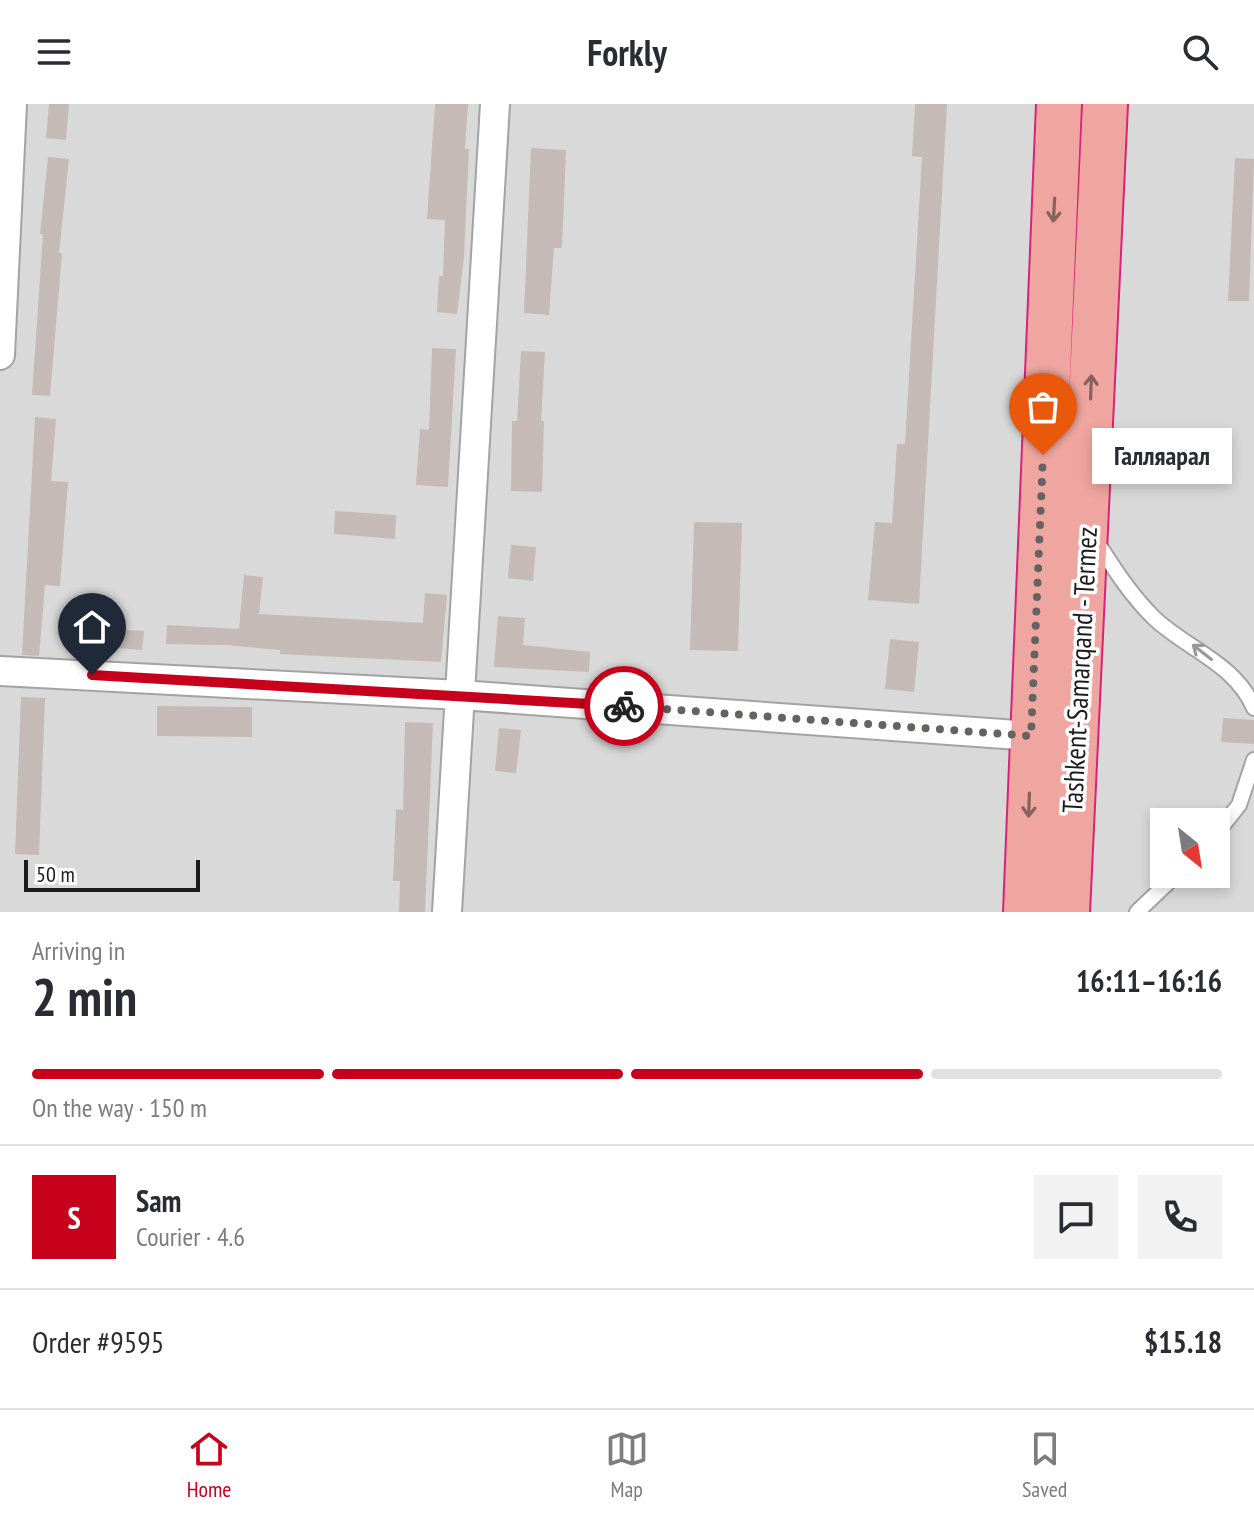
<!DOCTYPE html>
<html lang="en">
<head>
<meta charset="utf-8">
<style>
	body { margin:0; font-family:"PT Sans Narrow",sans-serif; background:#f2f2f3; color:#2b2b33; height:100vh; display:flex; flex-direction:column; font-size:30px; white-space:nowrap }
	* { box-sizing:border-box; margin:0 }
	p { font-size:26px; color:#7c7c81 }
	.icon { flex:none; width:44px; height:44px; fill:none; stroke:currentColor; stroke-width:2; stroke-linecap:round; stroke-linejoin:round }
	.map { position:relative; height:808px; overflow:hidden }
	.drawer { display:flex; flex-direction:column; background:#fff; flex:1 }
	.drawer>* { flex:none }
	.needle { width:52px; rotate:150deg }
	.tools { position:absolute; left:1150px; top:704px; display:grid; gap:16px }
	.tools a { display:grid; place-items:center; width:80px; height:80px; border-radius:0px; background:#fff; box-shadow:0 4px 12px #0003; font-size:40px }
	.scale { position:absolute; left:24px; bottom:20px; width:176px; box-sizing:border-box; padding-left:8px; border:4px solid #1c1c1c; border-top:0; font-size:22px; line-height:28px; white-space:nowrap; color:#1c1c1c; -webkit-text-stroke:6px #fff; paint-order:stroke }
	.pin { position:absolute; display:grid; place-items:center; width:68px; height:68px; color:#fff; margin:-82px -34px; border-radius:50% 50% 50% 0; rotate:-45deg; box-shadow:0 0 8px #0007 }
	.pin .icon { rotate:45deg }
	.courier { position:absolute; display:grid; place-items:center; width:80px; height:80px; margin:-40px; border:6px solid #c7011b; border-radius:50%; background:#fff; color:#222; box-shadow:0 2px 10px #0007 }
	.bubble { position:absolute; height:56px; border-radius:0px; background:#fff; box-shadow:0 4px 12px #0003; font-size:26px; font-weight:700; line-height:56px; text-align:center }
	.head em { font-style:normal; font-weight:700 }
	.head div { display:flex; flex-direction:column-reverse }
	.head { display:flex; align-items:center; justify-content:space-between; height:136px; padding:0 32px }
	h1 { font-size:52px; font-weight:700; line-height:60px }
	.bar { display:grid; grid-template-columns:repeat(4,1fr); gap:12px 8px; align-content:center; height:96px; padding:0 32px }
	.bar i { height:10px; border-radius:6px; background:#e1e1e2 }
	.bar .current { background:#c7011b }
	.bar p { grid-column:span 4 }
	.line { display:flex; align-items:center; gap:20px; padding:0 32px; border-top:2px solid #e1e1e2 }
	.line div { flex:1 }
	.round { display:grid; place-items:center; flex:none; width:84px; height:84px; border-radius:0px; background:#f2f2f3 }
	header { display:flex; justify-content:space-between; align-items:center; height:104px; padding:0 32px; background:#fff; font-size:36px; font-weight:700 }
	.dock { display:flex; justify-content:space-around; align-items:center; height:112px; border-top:2px solid #e1e1e2; background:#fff; font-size:22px; color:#7c7c81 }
	.dock a { display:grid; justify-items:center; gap:4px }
	.dock .current { color:#c7011b }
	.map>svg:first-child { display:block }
	.residential { fill:#dad9d9; fill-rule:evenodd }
	.building { fill:#c5bab5 }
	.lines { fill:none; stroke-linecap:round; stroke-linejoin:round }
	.service-casing { stroke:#a3a3a3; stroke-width:18 }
	.minor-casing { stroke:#a3a3a3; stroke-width:32 }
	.trunk-casing { stroke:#d62478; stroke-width:48 }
	.service { stroke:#fff; stroke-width:14 }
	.minor { stroke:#fff; stroke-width:28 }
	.trunk { stroke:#f0a6a0; stroke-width:44 }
	.oneway { stroke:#86615e }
	.oneway2 { stroke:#999 }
	.done { stroke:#656361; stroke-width:8; stroke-dasharray:0 14.4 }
	.route { stroke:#c7011b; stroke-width:10 }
	.labels { text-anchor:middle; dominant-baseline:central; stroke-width:7; stroke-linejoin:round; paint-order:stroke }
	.street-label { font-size:28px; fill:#1c1c1c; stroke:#fff }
</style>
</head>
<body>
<header><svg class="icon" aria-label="menu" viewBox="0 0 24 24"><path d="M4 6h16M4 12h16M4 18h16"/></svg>Forkly<svg class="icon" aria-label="search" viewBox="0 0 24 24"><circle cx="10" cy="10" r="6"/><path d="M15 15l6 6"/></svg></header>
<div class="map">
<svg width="1254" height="808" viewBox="0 0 1254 808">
	<rect width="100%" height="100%" fill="#ede8e2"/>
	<!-- residential -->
	<path class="residential" d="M 0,0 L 1254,0 L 1254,808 L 0,808 ZM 1164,718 L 1216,718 L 1216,770 L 1164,770 Z"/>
	<!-- building -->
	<path class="building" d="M 49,0 L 69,0 L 66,36 L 46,34 Z
		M 435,0 L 468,0 L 465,45 L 469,45 L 464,153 L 457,210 L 437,208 L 439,172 L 443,172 L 445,116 L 427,115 Z
		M 915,0 L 947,0 L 919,500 L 868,496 L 875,418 L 892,419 L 897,340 L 905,340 L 922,53 L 912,52 Z
		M 531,44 L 566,46 L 562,144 L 554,144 L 549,211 L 524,209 Z
		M 48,53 L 69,55 L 59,149 L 62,149 L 50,292 L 32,291 L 43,130 L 40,130 Z
		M 1235,54 L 1254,55 L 1249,197 L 1228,197 Z
		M 432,244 L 456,245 L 448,383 L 416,381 L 420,325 L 429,326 Z
		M 521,247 L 545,248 L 541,317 L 544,317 L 542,388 L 511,387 L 512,317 L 517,317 Z
		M 35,313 L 56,315 L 51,377 L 68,378 L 60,482 L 45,481 L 39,552 L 22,551 Z
		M 335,407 L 396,411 L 395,435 L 334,430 Z
		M 694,418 L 742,419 L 738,547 L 690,546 Z
		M 511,441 L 536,443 L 533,477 L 508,474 Z
		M 244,471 L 263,473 L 259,510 L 423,519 L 425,489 L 447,491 L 441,558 L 280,550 L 280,546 L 225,541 L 166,540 L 167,521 L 239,525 Z
		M 498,512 L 525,514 L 523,541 L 590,548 L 589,568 L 494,563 Z
		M 106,525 L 144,527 L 142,546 L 105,543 Z
		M 890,535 L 919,538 L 914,588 L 885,585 Z
		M 21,593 L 45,594 L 39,751 L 15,750 Z
		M 157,602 L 252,603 L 252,633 L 157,632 Z
		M 1223,614 L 1254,616 L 1254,640 L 1221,638 Z
		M 405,618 L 433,619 L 425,808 L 399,808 L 400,777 L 393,777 L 396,705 L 403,706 Z
		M 499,624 L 521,626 L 516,669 L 495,667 Z"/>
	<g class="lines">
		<!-- service casing -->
		<g class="service-casing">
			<path id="service" d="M 1097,438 C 1114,465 1131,491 1153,513 C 1186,545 1235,559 1254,604
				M 1216,730 L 1239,701 L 1254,656
				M 1137,808 L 1177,770"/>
		</g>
		<!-- minor casing -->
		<g class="minor-casing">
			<path id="minor" d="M 0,251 L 12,0
				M 0,567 L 460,591 L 1031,632
				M 447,808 L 495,0"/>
		</g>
		<!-- trunk casing -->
		<g class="trunk-casing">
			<path id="trunk" d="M 1026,808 L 1059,0
				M 1067,808 L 1105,0"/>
		</g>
		<!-- service -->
		<use href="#service" class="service"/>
		<!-- minor -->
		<use href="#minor" class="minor"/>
		<!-- trunk -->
		<use href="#trunk" class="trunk"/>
	</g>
	<!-- one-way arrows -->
	<defs><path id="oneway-shaft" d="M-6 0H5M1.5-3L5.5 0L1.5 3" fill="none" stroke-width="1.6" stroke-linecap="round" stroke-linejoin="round" transform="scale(2)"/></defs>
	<g class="oneway">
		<use href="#oneway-shaft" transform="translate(1054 106) rotate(93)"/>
		<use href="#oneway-shaft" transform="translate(1091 283) rotate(-88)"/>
		<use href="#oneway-shaft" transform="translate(1029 701) rotate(92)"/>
	</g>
	<use class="oneway2" href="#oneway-shaft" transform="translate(1202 548) rotate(-142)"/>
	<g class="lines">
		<!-- done -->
		<path class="done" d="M 624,602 L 1031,632 L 1043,351"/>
		<!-- route -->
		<path class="route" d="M 92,571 L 624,602"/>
	</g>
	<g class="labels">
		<!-- street labels -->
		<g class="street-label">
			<text transform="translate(1079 566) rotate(-87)">Tashkent-Samarqand - Termez</text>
		</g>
	</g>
</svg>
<div class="tools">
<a><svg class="needle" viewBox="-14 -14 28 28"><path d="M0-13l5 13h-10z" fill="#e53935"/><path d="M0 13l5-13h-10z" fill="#7c7c81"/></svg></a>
</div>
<div class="scale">50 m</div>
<div class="pin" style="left:1043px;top:351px;background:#ea580c"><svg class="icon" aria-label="bag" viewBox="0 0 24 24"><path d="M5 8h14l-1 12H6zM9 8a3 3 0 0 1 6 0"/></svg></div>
<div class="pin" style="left:92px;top:571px;background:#1f2937"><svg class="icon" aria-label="home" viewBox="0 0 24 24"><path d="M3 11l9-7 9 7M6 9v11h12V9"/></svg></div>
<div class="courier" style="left:624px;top:602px"><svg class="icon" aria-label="bike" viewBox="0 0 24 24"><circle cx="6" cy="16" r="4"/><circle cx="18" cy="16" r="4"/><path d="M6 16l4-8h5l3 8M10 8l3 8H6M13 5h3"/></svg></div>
<div class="bubble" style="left:1092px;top:324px;width:140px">Галляарал</div>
</div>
<section class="drawer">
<div class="head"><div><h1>2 min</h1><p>Arriving in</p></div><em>16:11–16:16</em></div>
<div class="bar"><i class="current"></i><i class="current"></i><i class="current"></i><i></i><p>On the way · 150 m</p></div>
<div class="line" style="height:144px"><b class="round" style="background:#c7011b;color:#fff">S</b><div><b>Sam</b><p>Courier · 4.6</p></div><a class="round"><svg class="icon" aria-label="chat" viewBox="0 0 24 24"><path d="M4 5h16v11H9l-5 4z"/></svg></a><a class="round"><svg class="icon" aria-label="phone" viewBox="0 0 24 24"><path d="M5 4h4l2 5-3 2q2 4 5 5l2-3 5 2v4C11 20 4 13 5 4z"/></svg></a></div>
<div class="line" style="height:104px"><div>Order #9595</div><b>$15.18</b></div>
</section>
<nav class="dock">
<a class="current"><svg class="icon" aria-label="home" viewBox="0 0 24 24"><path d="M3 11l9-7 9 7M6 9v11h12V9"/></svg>Home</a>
<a><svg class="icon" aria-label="map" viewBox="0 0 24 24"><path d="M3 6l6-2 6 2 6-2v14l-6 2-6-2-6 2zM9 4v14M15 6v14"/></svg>Map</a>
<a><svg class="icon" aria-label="saved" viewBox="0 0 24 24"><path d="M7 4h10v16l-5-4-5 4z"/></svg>Saved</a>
</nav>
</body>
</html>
